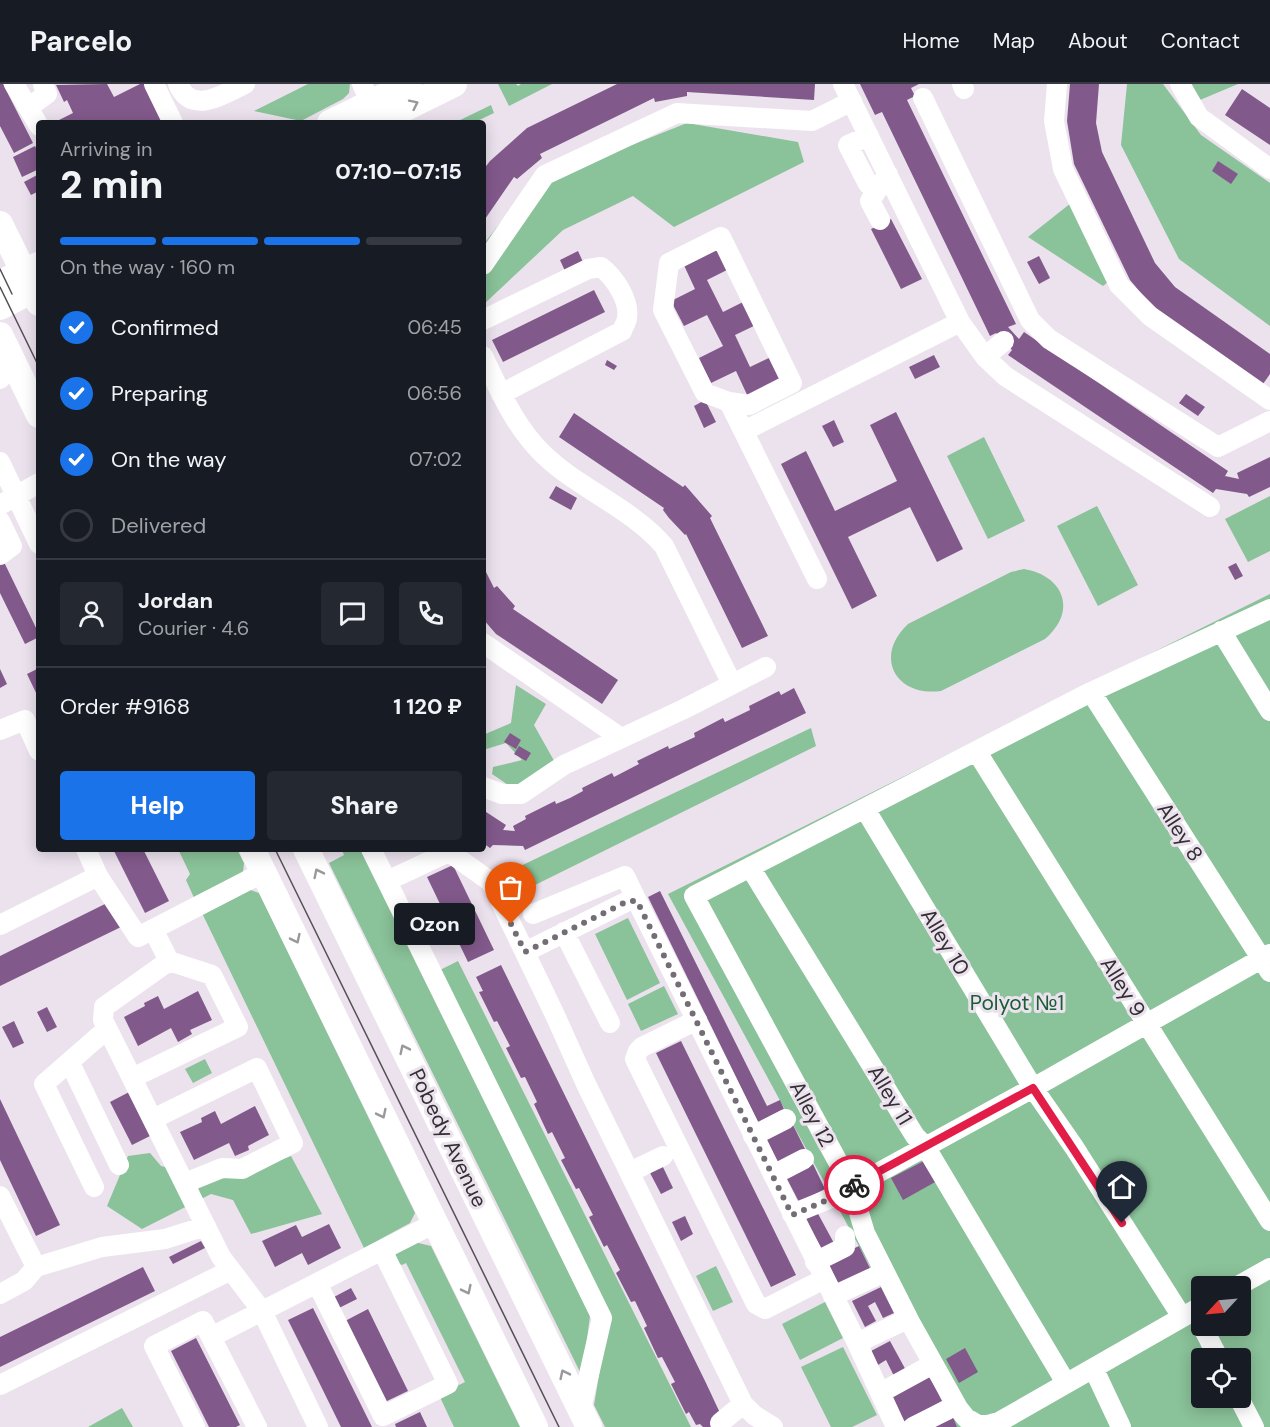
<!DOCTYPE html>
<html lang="en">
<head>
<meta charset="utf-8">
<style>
	body { margin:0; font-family:"DM Sans",sans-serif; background:#242831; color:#f1f3f6; height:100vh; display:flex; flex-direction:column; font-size:22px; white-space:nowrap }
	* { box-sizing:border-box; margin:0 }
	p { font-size:20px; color:#9ea1a6 }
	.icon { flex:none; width:33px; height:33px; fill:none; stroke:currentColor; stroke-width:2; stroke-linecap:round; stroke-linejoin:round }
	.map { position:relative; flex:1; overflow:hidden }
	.sheet { position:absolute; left:36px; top:36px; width:450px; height:732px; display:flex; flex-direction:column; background:#171b24; border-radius:6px; box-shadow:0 3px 15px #0003 }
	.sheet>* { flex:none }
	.needle { width:39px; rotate:244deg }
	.controls { position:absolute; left:1191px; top:1192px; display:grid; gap:12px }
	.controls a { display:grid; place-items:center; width:60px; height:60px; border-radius:6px; background:#171b24; box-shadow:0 3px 15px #0003; font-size:30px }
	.pin { position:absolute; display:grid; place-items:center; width:51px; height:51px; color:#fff; margin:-62px -26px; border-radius:50% 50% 50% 0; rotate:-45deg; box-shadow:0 0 6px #0007 }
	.pin .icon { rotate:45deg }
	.courier { position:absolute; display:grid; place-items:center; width:60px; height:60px; margin:-30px; border:4px solid #e11d48; border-radius:50%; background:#fff; color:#222; box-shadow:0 2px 8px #0007 }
	.bubble { position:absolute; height:42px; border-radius:6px; background:#171b24; box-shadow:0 3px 15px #0003; font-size:20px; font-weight:800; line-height:42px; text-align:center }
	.summary em { font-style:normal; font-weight:800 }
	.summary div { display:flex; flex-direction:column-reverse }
	.summary { display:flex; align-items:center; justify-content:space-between; height:102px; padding:0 24px }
	h1 { font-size:39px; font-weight:800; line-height:45px }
	.bar { display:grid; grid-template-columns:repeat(4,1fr); gap:9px 6px; align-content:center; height:72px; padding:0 24px }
	.bar i { height:8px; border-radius:4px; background:#363941 }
	.bar .active { background:#1a73e8 }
	.bar p { grid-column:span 4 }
	.line { display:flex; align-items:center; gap:15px; padding:0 24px; border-top:2px solid #363941 }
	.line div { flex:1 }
	.round { display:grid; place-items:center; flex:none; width:63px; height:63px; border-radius:6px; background:#242831 }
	ol { padding:0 24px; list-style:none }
	li { display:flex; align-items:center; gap:18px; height:66px }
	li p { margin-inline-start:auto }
	li .icon { padding:6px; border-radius:50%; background:#1a73e8; color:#fff; stroke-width:4 }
	li:last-child { color:#9ea1a6 }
	li i { width:33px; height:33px; border:3px solid #363941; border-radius:50% }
	.action { display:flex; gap:12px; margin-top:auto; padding:12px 24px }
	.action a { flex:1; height:69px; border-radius:6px; background:#1a73e8; color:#fff; font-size:24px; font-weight:800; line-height:69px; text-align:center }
	.action a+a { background:#242831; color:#f1f3f6 }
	header { display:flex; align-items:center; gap:36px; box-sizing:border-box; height:84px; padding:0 30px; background:#171b24; border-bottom:2px solid #363941 }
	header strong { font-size:28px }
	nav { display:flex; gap:33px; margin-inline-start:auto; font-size:21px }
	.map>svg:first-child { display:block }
	.green { fill:#8ac299; fill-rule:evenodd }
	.building { fill:#82598b }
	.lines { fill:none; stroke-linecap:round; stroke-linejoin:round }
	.minor { stroke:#fff; stroke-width:20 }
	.major { stroke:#fff; stroke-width:26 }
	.tram { stroke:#555056; stroke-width:1.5 }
	.oneway { stroke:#99989a }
	.done { stroke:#736e75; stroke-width:6; stroke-dasharray:0 10.8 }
	.route { stroke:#e11d48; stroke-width:8 }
	.labels { text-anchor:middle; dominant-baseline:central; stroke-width:6; stroke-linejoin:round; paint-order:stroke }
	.street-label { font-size:21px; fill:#333034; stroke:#ebe2ed }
	.park-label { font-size:21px; fill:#1a5e35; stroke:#ebe2ed }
</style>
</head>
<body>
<header>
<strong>Parcelo</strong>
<nav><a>Home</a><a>Map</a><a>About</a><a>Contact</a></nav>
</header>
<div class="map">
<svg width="1270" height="1343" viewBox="0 0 1270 1343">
	<rect width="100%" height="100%" fill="#ebe2ed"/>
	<!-- green -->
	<path class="green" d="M 308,0 L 350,0 L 349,9 L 343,15 L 301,37 L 254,27 Z
		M 498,0 L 516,0 L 518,2 L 521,0 L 552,0 L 509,22 Z
		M 1127,0 L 1163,0 L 1201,51 L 1270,99 L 1270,242 L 1179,175 L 1121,61 Z
		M 1191,0 L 1238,0 L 1200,16 Z
		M 491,21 L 494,29 L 473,39 L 454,39 Z
		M 687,39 L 798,58 L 804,78 L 674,143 L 633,112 L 563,146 L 483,221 L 483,161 L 529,102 Z
		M 1071,119 L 1113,194 L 1103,202 L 1028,153 Z
		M 984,353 L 1025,437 L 988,455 L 947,372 Z
		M 1270,412 L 1270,467 L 1248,478 L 1225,435 Z
		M 1097,422 L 1138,501 L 1098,522 L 1057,442 Z
		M 1024,485 C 1065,492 1077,528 1045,555 L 941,607 C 896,613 873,573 908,540 L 1011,488 Z
		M 1270,510 L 1270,1343 L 957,1343 L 668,810 ZM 1202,1203 L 1240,1203 L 1240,1242 L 1202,1242 ZM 1202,1275 L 1240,1275 L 1240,1314 L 1202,1314 Z
		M 516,601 L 546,620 L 534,641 L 557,682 L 517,707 L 492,690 L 493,683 L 522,676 L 506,659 L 483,666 L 483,651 L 511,639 Z
		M 811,644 L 816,662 L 533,802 L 512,786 Z
		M 170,765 L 237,765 L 244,779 L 243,788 L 195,816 L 186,796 L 190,790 L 179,767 L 171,767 Z
		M 344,765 L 362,765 L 590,1232 L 582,1292 L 329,779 L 344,771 L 342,766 Z
		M 248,805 L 259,809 L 415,1129 L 410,1139 L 364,1164 L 201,827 Z
		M 628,834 L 660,899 L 627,916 L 595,850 Z
		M 458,877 L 691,1343 L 605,1343 L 594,1321 L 609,1231 L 438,887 Z
		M 664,902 L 678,930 L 641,947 L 628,920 Z
		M 205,975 L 212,989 L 193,999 L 185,985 Z
		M 150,1069 L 161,1082 L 189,1089 L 238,1092 L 291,1072 L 322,1130 L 251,1150 L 233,1116 L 211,1110 L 142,1145 L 107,1122 L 128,1072 Z
		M 414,1158 L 431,1162 L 520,1343 L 454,1343 L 439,1311 L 465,1298 L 406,1179 L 402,1181 L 397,1179 L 395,1171 L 397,1166 Z
		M 716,1182 L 733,1218 L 713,1227 L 696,1192 Z
		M 825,1218 L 843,1254 L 800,1276 L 782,1240 Z
		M 843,1263 L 877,1331 L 852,1343 L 831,1343 L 801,1283 Z
		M 122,1324 L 133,1343 L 88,1343 Z"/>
	<!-- building -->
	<path class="building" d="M 0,0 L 3,0 L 33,59 L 14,69 L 0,42 Z
		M 107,0 L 114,13 L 140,0 L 144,0 L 164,39 L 53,39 L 73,29 L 67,16 L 64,18 L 56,1 Z
		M 617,0 L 815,0 L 814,16 L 687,8 L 687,12 L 655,18 L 654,14 L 540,70 L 542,74 L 517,95 L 514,93 L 483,138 L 483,86 L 490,77 L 527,44 Z
		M 860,0 L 919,0 L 911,4 L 915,12 L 907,16 L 1016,240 L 1008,243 L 1019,255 L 1024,248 L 1228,387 L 1225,392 L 1239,395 L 1237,389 L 1270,373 L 1270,403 L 1249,413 L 1247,410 L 1216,405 L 1213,409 L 1008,271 L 1012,266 L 996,249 L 990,252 L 882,28 L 875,31 Z
		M 1070,0 L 1099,0 L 1096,39 L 1102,68 L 1155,179 L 1175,203 L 1270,270 L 1270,290 L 1263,300 L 1156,227 L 1130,196 L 1074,80 L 1067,37 Z
		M 1242,5 L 1270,24 L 1270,61 L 1225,31 Z
		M 35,62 L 39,70 L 39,85 L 22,93 L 13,73 Z
		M 1218,77 L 1238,90 L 1231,100 L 1212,87 Z
		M 39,90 L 39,107 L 31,111 L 24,98 Z
		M 891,135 L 922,195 L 901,205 L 871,145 Z
		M 719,159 L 731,184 L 707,196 L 723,228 L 747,216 L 758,240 L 735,251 L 750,283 L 775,271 L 787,297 L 749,315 L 736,287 L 711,299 L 699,274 L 723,262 L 707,231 L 684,242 L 671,217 L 695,205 L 682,177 Z
		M 578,167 L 583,178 L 565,187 L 560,176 Z
		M 1039,172 L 1050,194 L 1039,200 L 1027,178 Z
		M 594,206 L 605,228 L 503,278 L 492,256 Z
		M 934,271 L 940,283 L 915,295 L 909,283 Z
		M 607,276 L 617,282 L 614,286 L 605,281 Z
		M 1186,310 L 1205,323 L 1198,332 L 1179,319 Z
		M 705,316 L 716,338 L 704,344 L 694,322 Z
		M 896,328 L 963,465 L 937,478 L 910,423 L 848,453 L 877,512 L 852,525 L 781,380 L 806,367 L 835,427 L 897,397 L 870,341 Z
		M 574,329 L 683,403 L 685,401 L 712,432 L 710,434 L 768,552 L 742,564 L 686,450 L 685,451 L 669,434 L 663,426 L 664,424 L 559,353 Z
		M 834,336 L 844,358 L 833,363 L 822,342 Z
		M 556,402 L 577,414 L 571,426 L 549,414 Z
		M 3,476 L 39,550 L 39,553 L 25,560 L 0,509 L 0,478 Z
		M 1236,479 L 1243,492 L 1235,496 L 1228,483 Z
		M 483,482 L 494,504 L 497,502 L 515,522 L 513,525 L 618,596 L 602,620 L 496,550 L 483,535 Z
		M 39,584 L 39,615 L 27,590 Z
		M 0,585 L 7,600 L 0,604 Z
		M 794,604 L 806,629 L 525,766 L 523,762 L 493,761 L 490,764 L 483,759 L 483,726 L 506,741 L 503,746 L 515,747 L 513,742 L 526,735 L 525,732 L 555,717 L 556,720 L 570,714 L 583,707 L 582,704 L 612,689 L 614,693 L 639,680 L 637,677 L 668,662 L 669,665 L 695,653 L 694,649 L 723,634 L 725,638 L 750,626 L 749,622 L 779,607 L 781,611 Z
		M 510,649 L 521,656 L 516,665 L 504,658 Z
		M 519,662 L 531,669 L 526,677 L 514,670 Z
		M 113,765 L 143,765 L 169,817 L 145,829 Z
		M 453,781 L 494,866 L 468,878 L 427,793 Z
		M 660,807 L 767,1022 L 780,1016 L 784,1025 L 758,1038 L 648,813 Z
		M 109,818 L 121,843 L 0,902 L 0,872 Z
		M 501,881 L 706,1299 L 720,1329 L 724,1343 L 703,1343 L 700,1340 L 696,1341 L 689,1328 L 686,1330 L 671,1300 L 675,1298 L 662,1273 L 658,1274 L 644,1244 L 647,1242 L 635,1217 L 631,1218 L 616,1189 L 620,1186 L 607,1161 L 604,1163 L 589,1133 L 593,1131 L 579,1104 L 576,1105 L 561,1076 L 565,1074 L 552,1048 L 548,1050 L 534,1020 L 537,1018 L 525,993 L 521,994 L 506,964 L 510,962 L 497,937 L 494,938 L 479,908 L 483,907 L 476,893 Z
		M 198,907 L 212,936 L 190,946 L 192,950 L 178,958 L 171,944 L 138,962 L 124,933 L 145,922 L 144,919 L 158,912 L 164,925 Z
		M 47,923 L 57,943 L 47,948 L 37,928 Z
		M 14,937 L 24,959 L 13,964 L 2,943 Z
		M 681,957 L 796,1191 L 771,1203 L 656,969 Z
		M 133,1006 L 154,1050 L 132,1061 L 110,1018 Z
		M 0,1015 L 60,1141 L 36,1152 L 0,1076 Z
		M 255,1022 L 269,1051 L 248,1062 L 249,1066 L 235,1072 L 229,1059 L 194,1076 L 180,1048 L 202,1038 L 201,1034 L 215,1027 L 221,1040 Z
		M 793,1041 L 805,1065 L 778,1079 L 766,1054 Z
		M 926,1076 L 937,1097 L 903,1116 L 891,1094 Z
		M 813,1080 L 825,1105 L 799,1118 L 786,1093 Z
		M 662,1081 L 673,1104 L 661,1110 L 649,1087 Z
		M 816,1126 L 835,1161 L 823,1167 L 804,1132 Z
		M 685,1132 L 693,1150 L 681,1157 L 672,1138 Z
		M 329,1140 L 341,1164 L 308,1181 L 302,1169 L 275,1183 L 262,1157 L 296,1141 L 302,1153 Z
		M 201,1157 L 205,1164 L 173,1180 L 169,1173 Z
		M 859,1162 L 871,1186 L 839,1202 L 827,1177 Z
		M 143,1183 L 155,1207 L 0,1283 L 0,1253 Z
		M 881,1203 L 894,1229 L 883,1234 L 875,1218 L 868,1222 L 876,1237 L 865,1243 L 852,1217 Z
		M 351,1204 L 357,1215 L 339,1224 L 334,1213 Z
		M 313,1224 L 372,1343 L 341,1343 L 313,1286 L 288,1236 Z
		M 368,1225 L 408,1307 L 385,1318 L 345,1237 Z
		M 196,1254 L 240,1341 L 236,1343 L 209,1343 L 171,1267 Z
		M 890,1257 L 908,1290 L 896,1296 L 886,1276 L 878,1281 L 871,1267 Z
		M 965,1264 L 978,1288 L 959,1299 L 946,1275 Z
		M 929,1291 L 942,1317 L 903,1338 L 890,1312 Z
		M 420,1328 L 427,1343 L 396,1343 L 395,1340 Z
		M 952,1331 L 957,1343 L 926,1343 Z"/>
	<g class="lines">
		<!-- minor -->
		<path class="minor" d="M 14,0 L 39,42
			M 154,0 L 173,39
			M 178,0 C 192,32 224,10 245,0
			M 362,0 L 371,19
			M 843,0 L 960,238 L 985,273 L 1005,292 L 1210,423
			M 962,0 L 964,5
			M 1057,0 L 1054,37 L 1063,85 L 1119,201 L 1150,232 L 1270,316
			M 1180,0 L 1199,33 L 1270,85
			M 923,14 L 1030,236 L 1049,255 L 1218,363 L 1270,337
			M 29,23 L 47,10 L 43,0
			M 868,100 L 848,61 L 869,52
			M 880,136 L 870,117 L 888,90
			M 483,181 L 545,91 L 677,29 L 812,37 L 852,17
			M 483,236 L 588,185 L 601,183 C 614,193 630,216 627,234 C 627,238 623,243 622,247 L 501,310
			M 483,272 C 500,307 515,343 543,370 C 579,405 630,423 664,462 L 732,600
			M 985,273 L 1004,257
			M 0,295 L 14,279
			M 729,318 L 749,321 L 792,299 L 721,153 L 669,179 L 663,226 L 705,309 L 729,318 L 817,495
			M 744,347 L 960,238
			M 0,378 L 39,460
			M 0,421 L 39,399
			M 0,437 L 12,462 L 0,471
			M 1221,547 L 1270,627
			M 483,559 L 621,654
			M 1091,608 L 1270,888
			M 0,646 L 25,636 L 39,667
			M 977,668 L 1270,1137
			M 483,703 L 502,710 L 521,710 L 564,681 L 684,625 L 766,583
			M 865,725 L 1033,1004 L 1074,1063 L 1182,1233
			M 86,765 L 98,792 L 138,853 L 264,788
			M 371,765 L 602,1234 L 581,1325
			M 750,783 L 915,1052 L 925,1062 L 1066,1299
			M 387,797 L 449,768 L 491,798 L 555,931 L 586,1000 L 743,1320 L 754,1331 L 773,1343
			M 533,830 L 625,792 L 637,817
			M 0,841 L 98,792
			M 153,845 L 169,877 L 104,923 L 103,936 L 221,1173 L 262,1227 L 318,1343
			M 564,848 L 610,939
			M 525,868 L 628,817 L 637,817 L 857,1259 L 896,1343
			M 697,936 L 642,963 L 638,967 L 635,975 L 756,1220 L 765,1225 L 824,1195
			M 70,979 L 119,1081
			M 132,994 L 238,943 L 212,891 L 169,877
			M 153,1035 L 257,984 L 293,1059 L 242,1085 L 222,1084 L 185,1099
			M 753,1052 L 786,1035
			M 630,1088 L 663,1072
			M 773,1091 L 804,1075
			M 94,1103 L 44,1000 L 107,945
			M 0,1112 L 36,1183
			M 792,1130 L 834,1113 L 1033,1004 L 1270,870
			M 815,1178 L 845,1163 L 845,1152
			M 317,1199 L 383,1332 L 448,1300 L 382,1166
			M 1236,1203 L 1270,1184
			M 0,1210 L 24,1197 L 36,1183 L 102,1163 L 165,1155 L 206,1142
			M 833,1212 L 874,1193
			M 1202,1222 L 999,1338 L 988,1341 L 978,1341 L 966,1334 L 958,1324 L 911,1240 L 865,1149 L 851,1102 L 694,812 L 1091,608 L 1270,525
			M 1202,1242 L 1219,1275
			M 211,1253 L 257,1343
			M 857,1259 L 899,1239
			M 1098,1294 L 1121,1343
			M 0,1301 L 229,1187
			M 880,1309 L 924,1285
			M 1239,1314 L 1254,1343
			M 720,1339 L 743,1320
			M 195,1343 L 154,1262 L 203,1237 L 211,1253 L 435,1139
			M 913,1343 L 947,1326"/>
		<!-- major -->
		<path class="major" d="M 330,39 L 409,0
			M 375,39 L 454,0
			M 0,140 L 39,219
			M 0,199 L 38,181
			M 0,223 L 39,203
			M 0,251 L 39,331
			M 252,765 L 535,1343
			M 306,765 L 589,1343"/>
		<!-- tram -->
		<path class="tram" d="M 0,185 L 12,210
			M 0,203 L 39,283
			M 275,765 L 559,1343"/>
	</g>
	<!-- one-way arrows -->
	<defs><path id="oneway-chevron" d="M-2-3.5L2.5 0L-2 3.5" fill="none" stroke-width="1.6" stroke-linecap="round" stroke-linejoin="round" transform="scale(1.5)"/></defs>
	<g class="oneway">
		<use href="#oneway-chevron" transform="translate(414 20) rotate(-26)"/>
		<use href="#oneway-chevron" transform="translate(318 789) rotate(-116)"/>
		<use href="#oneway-chevron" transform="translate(296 855) rotate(64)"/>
		<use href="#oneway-chevron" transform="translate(404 965) rotate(-116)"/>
		<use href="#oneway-chevron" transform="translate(382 1030) rotate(64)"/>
		<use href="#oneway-chevron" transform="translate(467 1206) rotate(64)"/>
		<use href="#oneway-chevron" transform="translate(564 1290) rotate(-116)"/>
	</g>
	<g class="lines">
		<!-- done -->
		<path class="done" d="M 511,840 L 525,868 L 628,817 L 637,817 L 792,1131 L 834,1113 L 854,1101"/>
		<!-- route -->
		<path class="route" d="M 854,1101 L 1033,1004 L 1122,1139"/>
	</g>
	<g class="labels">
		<!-- street labels -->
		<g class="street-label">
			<text transform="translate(1180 748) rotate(57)">Alley 8</text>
			<text transform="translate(945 858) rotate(59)">Alley 10</text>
			<text transform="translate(1123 903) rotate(58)">Alley 9</text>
			<text transform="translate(890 1011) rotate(59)">Alley 11</text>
			<text transform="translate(812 1030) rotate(62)">Alley 12</text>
			<text transform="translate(448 1054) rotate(64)">Pobedy Avenue</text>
		</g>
		<!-- park labels -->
		<g class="park-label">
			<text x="1017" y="919">Polyot №1</text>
		</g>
	</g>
</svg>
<div class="controls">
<a><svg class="needle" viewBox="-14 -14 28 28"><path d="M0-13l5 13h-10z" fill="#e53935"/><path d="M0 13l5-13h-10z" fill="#9ea1a6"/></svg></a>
<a><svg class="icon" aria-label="locate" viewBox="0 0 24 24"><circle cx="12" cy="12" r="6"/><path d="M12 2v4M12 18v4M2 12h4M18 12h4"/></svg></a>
</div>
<div class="pin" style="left:511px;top:840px;background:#ea580c"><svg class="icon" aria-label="bag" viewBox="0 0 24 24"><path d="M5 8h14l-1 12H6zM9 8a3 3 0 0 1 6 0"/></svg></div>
<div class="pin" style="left:1122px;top:1139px;background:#1f2937"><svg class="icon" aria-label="home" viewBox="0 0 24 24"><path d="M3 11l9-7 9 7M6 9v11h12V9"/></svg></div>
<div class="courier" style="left:854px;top:1101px"><svg class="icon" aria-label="bike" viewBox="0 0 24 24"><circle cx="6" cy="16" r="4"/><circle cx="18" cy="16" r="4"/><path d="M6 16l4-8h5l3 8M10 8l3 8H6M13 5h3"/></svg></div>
<div class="bubble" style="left:394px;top:819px;width:81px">Ozon</div>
<section class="sheet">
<div class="summary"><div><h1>2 min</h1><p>Arriving in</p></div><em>07:10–07:15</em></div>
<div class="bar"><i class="active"></i><i class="active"></i><i class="active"></i><i></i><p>On the way · 160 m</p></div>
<ol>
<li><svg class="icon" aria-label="check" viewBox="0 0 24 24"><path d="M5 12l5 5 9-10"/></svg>Confirmed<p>06:45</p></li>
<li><svg class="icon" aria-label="check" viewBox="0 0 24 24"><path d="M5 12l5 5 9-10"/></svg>Preparing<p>06:56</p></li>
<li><svg class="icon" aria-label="check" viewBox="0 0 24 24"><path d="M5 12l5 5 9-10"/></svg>On the way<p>07:02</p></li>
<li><i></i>Delivered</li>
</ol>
<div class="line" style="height:108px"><a class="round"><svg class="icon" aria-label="person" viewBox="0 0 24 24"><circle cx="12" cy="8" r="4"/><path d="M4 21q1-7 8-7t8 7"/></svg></a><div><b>Jordan</b><p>Courier · 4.6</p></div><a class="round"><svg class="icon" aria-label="chat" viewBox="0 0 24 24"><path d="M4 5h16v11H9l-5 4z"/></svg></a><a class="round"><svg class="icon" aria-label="phone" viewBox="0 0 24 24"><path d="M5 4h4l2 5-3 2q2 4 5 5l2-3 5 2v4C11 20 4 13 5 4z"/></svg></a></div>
<div class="line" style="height:78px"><div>Order #9168</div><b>1 120 ₽</b></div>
<div class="action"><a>Help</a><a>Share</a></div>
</section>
</div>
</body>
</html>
